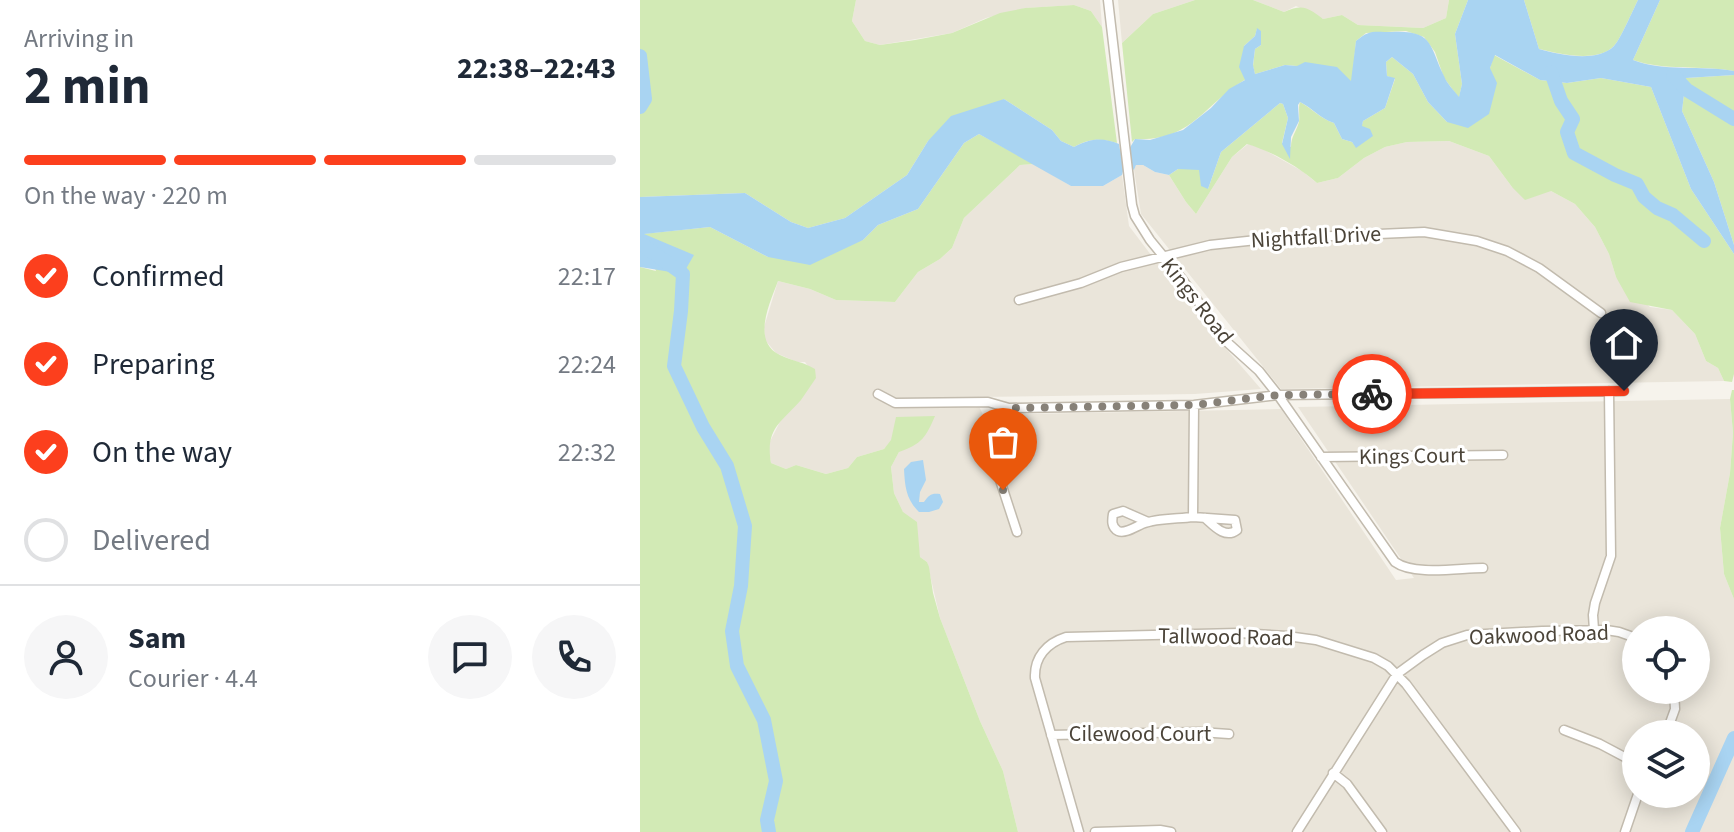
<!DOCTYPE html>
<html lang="en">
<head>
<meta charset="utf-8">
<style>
	body { margin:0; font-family:"Source Sans 3",sans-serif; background:#f6f6f7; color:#1f2937; height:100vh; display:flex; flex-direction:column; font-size:30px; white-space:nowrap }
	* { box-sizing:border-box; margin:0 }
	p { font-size:26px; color:#747a83 }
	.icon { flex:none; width:44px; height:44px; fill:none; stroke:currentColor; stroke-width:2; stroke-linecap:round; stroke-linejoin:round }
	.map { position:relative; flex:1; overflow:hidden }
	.drawer { display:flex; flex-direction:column; background:#fff; width:640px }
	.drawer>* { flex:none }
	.tools { position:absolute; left:982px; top:616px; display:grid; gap:16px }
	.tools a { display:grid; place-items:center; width:88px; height:88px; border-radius:50%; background:#fff; box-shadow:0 4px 20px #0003; font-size:40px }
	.pin { position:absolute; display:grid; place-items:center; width:68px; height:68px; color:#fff; margin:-82px -34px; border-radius:50% 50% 50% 0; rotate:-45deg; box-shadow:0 0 8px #0007 }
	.pin .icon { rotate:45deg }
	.courier { position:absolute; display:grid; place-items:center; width:80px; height:80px; margin:-40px; border:6px solid #fc3f1d; border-radius:50%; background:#fff; color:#222; box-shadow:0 2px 10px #0007 }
	.summary em { font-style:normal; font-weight:700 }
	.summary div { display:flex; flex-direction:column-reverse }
	.summary { display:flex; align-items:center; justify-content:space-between; height:136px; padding:0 24px }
	h1 { font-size:52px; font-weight:700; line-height:60px }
	.bar { display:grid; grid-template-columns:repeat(4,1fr); gap:12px 8px; align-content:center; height:96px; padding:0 24px }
	.bar i { height:10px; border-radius:6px; background:#e0e1e3 }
	.bar .active { background:#fc3f1d }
	.bar p { grid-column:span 4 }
	.line { display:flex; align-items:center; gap:20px; padding:0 24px; border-top:2px solid #e0e1e3 }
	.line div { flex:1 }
	.round { display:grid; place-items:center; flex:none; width:84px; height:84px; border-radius:42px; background:#f6f6f7 }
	ol { padding:0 24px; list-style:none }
	li { display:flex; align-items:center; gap:24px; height:88px }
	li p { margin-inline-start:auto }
	li .icon { padding:8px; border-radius:50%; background:#fc3f1d; color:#fff; stroke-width:4 }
	li:last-child { color:#747a83 }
	li i { width:44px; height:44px; border:4px solid #e0e1e3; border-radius:50% }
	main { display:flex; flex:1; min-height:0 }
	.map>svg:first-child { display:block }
	.residential { fill:#eae5da; fill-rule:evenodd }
	.green { fill:#d2eab5 }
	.water { fill:#a9d4f2 }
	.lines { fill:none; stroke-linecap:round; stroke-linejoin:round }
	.river { stroke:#a9d4f2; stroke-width:14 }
	.minor-casing { stroke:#c2bbae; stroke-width:11 }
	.minor { stroke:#fff; stroke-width:8 }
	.done { stroke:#878178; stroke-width:8; stroke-dasharray:0 14.4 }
	.route { stroke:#fc3f1d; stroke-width:10 }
	.labels { text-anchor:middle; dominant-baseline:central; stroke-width:6; stroke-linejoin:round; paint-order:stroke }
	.street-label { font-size:22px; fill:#4b4439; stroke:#fff }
</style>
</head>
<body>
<main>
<section class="drawer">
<div class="summary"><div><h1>2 min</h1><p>Arriving in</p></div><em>22:38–22:43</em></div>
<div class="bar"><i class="active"></i><i class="active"></i><i class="active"></i><i></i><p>On the way · 220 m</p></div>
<ol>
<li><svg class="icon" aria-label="check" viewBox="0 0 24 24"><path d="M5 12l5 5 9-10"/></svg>Confirmed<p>22:17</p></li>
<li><svg class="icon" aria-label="check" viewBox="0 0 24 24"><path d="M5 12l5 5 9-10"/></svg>Preparing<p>22:24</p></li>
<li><svg class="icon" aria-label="check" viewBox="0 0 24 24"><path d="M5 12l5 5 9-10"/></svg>On the way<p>22:32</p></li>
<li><i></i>Delivered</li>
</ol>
<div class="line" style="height:144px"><a class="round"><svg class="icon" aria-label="person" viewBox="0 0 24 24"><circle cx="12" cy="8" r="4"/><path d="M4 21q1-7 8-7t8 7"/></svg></a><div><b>Sam</b><p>Courier · 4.4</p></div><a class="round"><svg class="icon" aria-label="chat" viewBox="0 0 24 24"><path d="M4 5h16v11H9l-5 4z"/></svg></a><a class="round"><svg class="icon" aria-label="phone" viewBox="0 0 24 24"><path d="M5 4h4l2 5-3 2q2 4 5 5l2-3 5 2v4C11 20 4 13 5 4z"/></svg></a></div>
</section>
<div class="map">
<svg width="1094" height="832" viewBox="0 0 1094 832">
	<rect width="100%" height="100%" fill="#f6f3ec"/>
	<!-- residential -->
	<path class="residential" d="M 216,0 L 460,0 L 462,27 L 451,11 L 434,5 L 386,8 L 346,18 L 312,33 L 240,45 L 225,41 L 212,21 Z
		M 478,0 L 555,0 L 513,14 L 482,43 Z
		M 613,0 L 809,0 L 806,18 L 783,28 L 718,25 L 702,15 L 683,19 L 656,6 L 644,12 Z
		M 809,141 L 849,156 L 872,187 L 911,191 L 935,204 L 955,227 L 969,254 L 976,277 L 1010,307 L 1032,310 L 1055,334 L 1066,361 L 1078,368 L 1084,381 L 641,389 L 501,214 L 494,170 L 496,165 L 503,165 L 515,172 L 529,175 L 546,202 L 556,214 L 592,157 L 608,144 L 621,148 L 662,171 L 677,183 L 698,178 L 724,158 L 745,147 L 767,142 Z
		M 394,164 L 431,186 L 463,186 L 482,175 L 489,226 L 556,314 L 621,389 L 555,394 L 335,397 L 343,415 L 641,409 L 756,580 L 774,578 L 658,407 L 1090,399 L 1093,433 L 1090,473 L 1080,528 L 1084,574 L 1094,599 L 1094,832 L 378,832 L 363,771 L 340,721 L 300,618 L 287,562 L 280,557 L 278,545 L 254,493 L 251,467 L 259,452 L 251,441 L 244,449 L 217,457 L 208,468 L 186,474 L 156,465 L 146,469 L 131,463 L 128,445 L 141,420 L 161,399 L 176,377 L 165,362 L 157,362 L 136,353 L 125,340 L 124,327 L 138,281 L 170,289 L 196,300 L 255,302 L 278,272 L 300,259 L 312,248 L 324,218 L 380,165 ZM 996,630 L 1056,630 L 1056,690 L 996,690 ZM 996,734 L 1056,734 L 1056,794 L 996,794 Z"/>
	<!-- green -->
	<path class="green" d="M 0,0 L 216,0 L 212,21 L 225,41 L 240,45 L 275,40 L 312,33 L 360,13 L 385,8 L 434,5 L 451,11 L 462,27 L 477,143 C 461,138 449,138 434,147 L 421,141 L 412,130 L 364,99 L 288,141 L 267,175 L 205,218 L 168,228 L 151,222 L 105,193 L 0,197 Z
		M 555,0 L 613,0 L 644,12 C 663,4 667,7 683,19 L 702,15 L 718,25 L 783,28 L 806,18 L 809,0 L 828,0 L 815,34 L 822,84 L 819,98 L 804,78 L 795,52 L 784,37 L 766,31 L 726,33 L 716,41 L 712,82 L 657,66 L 645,65 L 615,74 L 613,66 L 615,49 L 621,45 L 621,32 L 617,29 L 615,36 L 604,46 L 606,79 C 564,104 552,142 495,139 L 492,142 L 482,43 L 513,14 Z
		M 884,0 L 998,0 C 993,10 980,40 974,46 C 957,63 920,54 899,49 Z
		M 1020,0 L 1094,0 L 1094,71 C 1061,65 1024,71 993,60 Z
		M 854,55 L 900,80 L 927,83 L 961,78 L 1011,87 L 1051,189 L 1094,254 L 1094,374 L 1092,382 L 1084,381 L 1078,368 L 1066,361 L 1055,334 L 1032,310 L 990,302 L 976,277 L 969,254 L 955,227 L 935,204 L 911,191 L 885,200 L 872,187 L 849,156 L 809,141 L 767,142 L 745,147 L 724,158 L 698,178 L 677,183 C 657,166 633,152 607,144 L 592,157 L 556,214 L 546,202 L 529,175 L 538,169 L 559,169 L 568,189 L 581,152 L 640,103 L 643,104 L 648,118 L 642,143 L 651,147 C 651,137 656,132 659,122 C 660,116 658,108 660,102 C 673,109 679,118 694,123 L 702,139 L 712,142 L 716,147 L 723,121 L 745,108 L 755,79 L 747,76 L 746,62 L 752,57 L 773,74 L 788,102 L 807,122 L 850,68 Z
		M 1094,75 L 1094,245 L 1074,182 L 1042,111 L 1046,78 Z
		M 339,134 L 394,164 L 380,165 L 324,218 L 312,248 L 300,259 L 278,272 L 255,302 L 196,300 L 170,289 L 138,281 C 130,303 111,341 140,355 C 152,361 164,362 175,369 L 176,378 C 171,385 166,393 161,400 C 141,423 125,428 131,463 L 146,469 L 156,465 L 186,474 L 208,468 L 217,457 L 244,449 L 251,440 L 256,417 L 295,416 C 286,437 282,444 259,452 L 251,467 L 254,493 L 263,512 L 277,522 L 280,557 L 287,562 L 289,567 L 293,593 L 300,618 L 340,721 L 363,771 L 378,832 L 0,832 L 0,267 L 16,271 L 2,234 L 70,227 L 128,257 L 223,240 L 238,225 L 278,209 L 324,143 Z
		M 1092,390 L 1094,390 L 1094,599 L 1084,574 L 1080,528 L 1090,473 L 1093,433 L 1090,399 Z"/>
	<!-- water -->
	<path class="water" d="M 828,0 L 884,0 L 899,49 C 920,55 957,63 974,46 C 980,40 993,10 998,0 L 1020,0 L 993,60 C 1024,72 1061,65 1094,71 L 1094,75 L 1046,78 L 1042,111 L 1074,182 L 1094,245 L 1094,254 L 1051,189 L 1011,87 L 961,78 L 927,83 L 900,80 L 855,55 L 850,68 L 857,83 L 849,114 L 828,128 L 807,122 L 788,102 L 773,74 L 752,57 L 746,62 L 747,76 L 755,78 L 745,108 L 723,121 L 722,126 L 730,129 L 733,136 L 716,148 L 712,142 L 702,139 L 694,123 C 679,118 674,109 660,102 L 658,105 L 659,121 L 651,137 L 650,159 L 642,144 L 648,118 L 643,104 L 640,103 L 581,152 L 568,189 L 561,186 L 559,170 L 538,169 L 529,175 L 515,172 L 503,165 L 496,165 L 494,170 L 491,167 L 484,167 L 482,175 L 463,186 L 431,186 L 339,134 L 324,143 L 278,209 L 238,225 L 223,240 L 170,265 L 128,257 L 70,227 L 4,234 L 54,255 L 43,274 L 0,267 L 0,197 L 105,193 L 151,222 L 168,228 L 205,218 L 267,175 L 288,141 L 311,116 L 364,99 L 412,130 L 421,141 L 434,147 C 450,138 463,137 479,144 L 480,150 L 482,152 L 488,151 L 495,139 L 510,140 L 543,130 L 571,108 L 589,89 L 605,80 L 599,67 L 604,46 L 615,36 L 617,28 L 621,31 L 621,45 L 615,49 L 613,65 L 615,74 L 645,65 L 657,66 L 665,62 L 697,67 L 711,81 L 716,41 C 730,29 734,32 752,32 C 794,30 789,46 804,76 C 807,84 814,90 819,97 L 822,84 L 815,34 Z
		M 283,460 L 286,480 L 280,492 L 279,502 L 284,502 C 289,495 291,493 300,494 L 303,502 L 299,509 L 289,512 L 279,512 C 266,499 265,487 264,469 L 271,462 Z"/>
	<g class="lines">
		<!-- river -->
		<path class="river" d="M 0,56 L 5,99 L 0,107
			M 911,72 L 921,101 L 933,119 L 927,132 L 934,153 L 975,175 L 997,184 L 1004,197 L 1017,208 L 1033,215 L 1064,241
			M 1033,75 L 1047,90 L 1094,119
			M 0,243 L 43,274 L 41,311 L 34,366 L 63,427 L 87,466 L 105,526 L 101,586 L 92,631 L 97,666 L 124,720 L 136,781 L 127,820 L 129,832
			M 1052,832 L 1094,738"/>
		<!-- minor casing -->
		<g class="minor-casing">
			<path id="minor" d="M 468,0 L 492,205 L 495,216 L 510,240 L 542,279 L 588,343 L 619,371 L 638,395 L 755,562 C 774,576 819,568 843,568
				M 379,300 L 441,283 L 481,267 L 570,245 L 626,239 L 784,232 L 837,241 L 867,251 L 899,268 L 961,313
				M 238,394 L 255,403 L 348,402 L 369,408 L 554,405 L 638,395 L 984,391
				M 374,408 L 372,441 L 361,465 L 360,480 L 377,532
				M 681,457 L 863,455
				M 553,517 L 595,520 L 597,530 C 585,539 574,526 565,518
				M 508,522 L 483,511 L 473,514 C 472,520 471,527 478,531 C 485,534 495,527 502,524 C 517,518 537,519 553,517 L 554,405
				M 954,630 L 953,615 L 955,603 L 971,556 L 969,391
				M 924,730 L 960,744 L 996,763
				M 1026,734 L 1035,709 L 1034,690
				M 411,735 L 560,732 L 589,734
				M 693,773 L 707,784 L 742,832
				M 439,832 L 395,678 C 394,657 407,643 426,637 L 599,633 L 647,636 L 676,640 L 734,658 L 748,666 L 766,684 L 876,832
				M 455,832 L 520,830 L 531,832
				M 657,832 L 757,674 L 783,655 L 802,643 L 827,635 L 902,631 L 966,630 L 979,632 L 996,638
				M 985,832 L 998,794"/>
		</g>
		<!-- minor -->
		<use href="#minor" class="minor"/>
	</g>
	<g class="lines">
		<!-- done -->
		<path class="done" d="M 363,490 C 355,465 368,462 372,441 C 374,430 372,419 374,408 L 554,405 L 638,395 L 732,394"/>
		<!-- route -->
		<path class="route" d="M 732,394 L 984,391"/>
	</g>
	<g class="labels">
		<!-- street labels -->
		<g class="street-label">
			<text transform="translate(676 237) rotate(-3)">Nightfall Drive</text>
			<text transform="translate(557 301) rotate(52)">Kings Road</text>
			<text transform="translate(772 456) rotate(-1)">Kings Court</text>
			<text transform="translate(899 635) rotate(-2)">Oakwood Road</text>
			<text transform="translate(586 637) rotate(1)">Tallwood Road</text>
			<text x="500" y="734">Cilewood Court</text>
		</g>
	</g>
</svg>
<div class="tools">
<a><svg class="icon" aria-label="locate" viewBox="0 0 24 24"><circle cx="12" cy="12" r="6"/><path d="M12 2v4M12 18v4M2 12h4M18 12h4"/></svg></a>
<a><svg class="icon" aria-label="layers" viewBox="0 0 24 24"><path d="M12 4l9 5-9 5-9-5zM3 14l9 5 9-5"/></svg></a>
</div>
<div class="pin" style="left:363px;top:490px;background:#ea580c"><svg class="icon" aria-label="bag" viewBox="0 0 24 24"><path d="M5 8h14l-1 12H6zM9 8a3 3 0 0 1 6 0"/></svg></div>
<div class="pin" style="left:984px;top:391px;background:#1f2937"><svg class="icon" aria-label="home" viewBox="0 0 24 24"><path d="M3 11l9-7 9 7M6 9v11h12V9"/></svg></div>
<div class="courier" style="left:732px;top:394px"><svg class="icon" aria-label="bike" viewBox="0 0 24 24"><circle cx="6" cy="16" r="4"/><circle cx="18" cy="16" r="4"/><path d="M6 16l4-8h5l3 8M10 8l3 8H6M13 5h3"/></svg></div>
</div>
</main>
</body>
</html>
